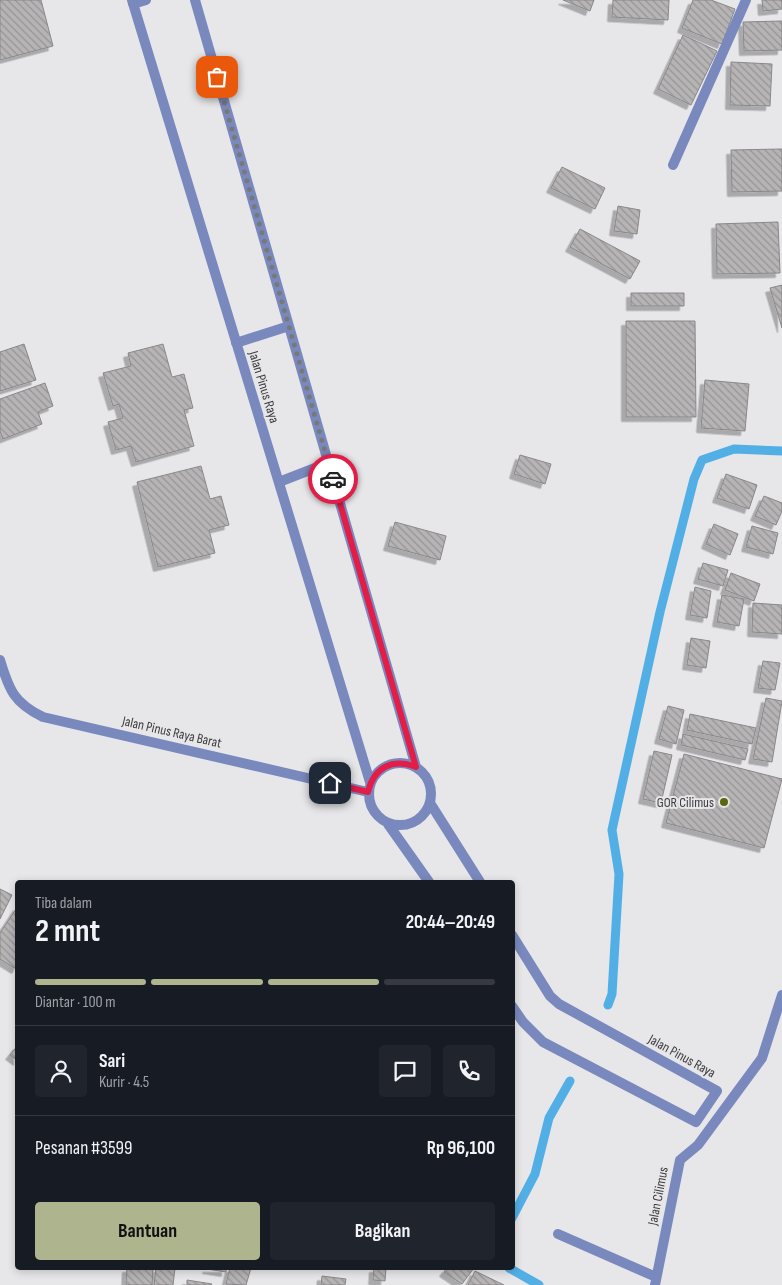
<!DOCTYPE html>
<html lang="id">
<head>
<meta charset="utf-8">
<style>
	body { margin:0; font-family:"Sofia Sans Condensed",sans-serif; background:#20242c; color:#f1f3f6; height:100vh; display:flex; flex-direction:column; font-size:19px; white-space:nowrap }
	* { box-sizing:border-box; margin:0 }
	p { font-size:16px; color:#9ea1a6 }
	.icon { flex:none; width:28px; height:28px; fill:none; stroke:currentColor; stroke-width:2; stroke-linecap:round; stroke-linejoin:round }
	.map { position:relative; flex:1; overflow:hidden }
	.sheet { position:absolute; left:15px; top:880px; width:500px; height:390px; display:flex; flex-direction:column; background:#171b24; border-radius:5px; box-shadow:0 2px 8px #0003 }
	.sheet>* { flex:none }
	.pin { position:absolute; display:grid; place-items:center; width:42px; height:42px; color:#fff; margin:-21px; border-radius:10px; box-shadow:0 2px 8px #0006 }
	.courier { position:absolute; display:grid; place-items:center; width:50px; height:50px; margin:-25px; border:4px solid #e11d48; border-radius:50%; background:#fff; color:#222; box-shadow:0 1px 6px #0007 }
	.summary em { font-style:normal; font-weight:700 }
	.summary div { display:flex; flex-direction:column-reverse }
	.summary { display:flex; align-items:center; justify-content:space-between; height:85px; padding:0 20px }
	h1 { font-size:32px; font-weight:700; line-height:38px }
	.bar { display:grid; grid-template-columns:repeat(4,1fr); gap:8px 5px; align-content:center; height:60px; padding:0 20px }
	.bar i { height:6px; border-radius:4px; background:#363941 }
	.bar .selected { background:#aeb48d }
	.bar p { grid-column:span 4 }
	.line { display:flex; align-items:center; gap:12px; padding:0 20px; border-top:1px solid #363941 }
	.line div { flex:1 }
	.round { display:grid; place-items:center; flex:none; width:52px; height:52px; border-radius:5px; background:#20242c }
	.button { display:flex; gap:10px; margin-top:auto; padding:10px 20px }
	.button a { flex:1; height:58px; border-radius:5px; background:#aeb48d; color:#111; font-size:20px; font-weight:700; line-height:58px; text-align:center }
	.button a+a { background:#20242c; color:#f1f3f6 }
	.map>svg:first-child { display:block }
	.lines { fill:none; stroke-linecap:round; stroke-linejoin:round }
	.stream { stroke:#51afe6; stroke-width:9 }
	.building { fill:url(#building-back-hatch); stroke:#8a8789; filter:url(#shadow) }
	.minor { stroke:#7a89bd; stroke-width:10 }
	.done { stroke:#787879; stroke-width:5; stroke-dasharray:0 9 }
	.route { stroke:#e11d48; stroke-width:6 }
	.poi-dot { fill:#5c680d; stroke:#e7e6e9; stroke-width:2 }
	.labels { text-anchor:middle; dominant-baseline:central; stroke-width:4; stroke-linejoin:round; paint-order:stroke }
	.street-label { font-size:14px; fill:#3c3c3d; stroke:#e7e6e9 }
	.poi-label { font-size:14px; fill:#3c3c3d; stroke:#e7e6e9; text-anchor:end }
</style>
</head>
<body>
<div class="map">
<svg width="782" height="1285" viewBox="0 0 782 1285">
	<defs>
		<pattern id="building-back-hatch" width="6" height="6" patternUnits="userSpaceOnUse" patternTransform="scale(1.25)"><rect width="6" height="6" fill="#b7b4b6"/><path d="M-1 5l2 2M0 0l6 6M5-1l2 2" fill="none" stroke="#969495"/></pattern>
		<filter id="shadow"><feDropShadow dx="-4.5" dy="4.5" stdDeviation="0" flood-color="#0004"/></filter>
	</defs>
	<rect width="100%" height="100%" fill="#e7e6e9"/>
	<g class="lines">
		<!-- stream -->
		<path class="stream" d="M 608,1005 L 612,994 L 619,874 L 612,830 L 660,612 L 694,479 L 702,460 L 734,449 L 782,451
			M 512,1218 L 535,1174 L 549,1118 L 570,1081
			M 509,1268 L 539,1285"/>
	</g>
	<!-- building -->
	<path class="building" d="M 0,0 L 41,0 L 53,46 L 0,60 Z
		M 563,0 L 594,0 L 590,11 Z
		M 613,0 L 669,0 L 668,20 L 612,17 Z
		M 693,0 L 711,0 L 735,9 L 722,44 L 682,28 Z
		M 762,0 L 782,0 L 782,9 L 763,11 Z
		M 782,21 L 782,50 L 744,51 L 743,22 Z
		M 683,35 L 717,51 L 691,105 L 658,89 Z
		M 731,62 L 772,64 L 770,106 L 730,105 Z
		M 782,149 L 782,191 L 732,192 L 731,150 Z
		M 562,167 L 605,188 L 595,209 L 551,188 Z
		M 618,206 L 640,210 L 637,234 L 614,231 Z
		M 778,222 L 780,273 L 717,274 L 716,224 Z
		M 580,229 L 640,261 L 630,279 L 570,247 Z
		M 782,285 L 782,328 L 770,288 Z
		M 631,293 L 684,293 L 684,306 L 631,306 Z
		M 626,321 L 695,321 L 696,417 L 626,417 Z
		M 24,344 L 36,380 L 0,391 L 0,352 Z
		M 163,344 L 172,377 L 184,374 L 193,408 L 184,410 L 194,446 L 136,462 L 131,446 L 116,450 L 108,422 L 123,418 L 119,404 L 113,406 L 103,373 L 131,366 L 128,353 Z
		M 705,380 L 749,384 L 745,431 L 701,428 Z
		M 45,383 L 53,406 L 38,412 L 42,424 L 3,439 L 0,431 L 0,399 Z
		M 520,455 L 551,464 L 545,484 L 514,474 Z
		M 201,466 L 210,499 L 221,496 L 229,525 L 209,530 L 215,553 L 158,567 L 137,482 Z
		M 726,474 L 757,485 L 749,509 L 717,498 Z
		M 764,496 L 782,503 L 782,511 L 776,525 L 755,516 Z
		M 395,522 L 446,536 L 440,560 L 388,546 Z
		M 714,524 L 738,534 L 730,555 L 706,544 Z
		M 752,526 L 778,533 L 773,554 L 746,547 Z
		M 703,563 L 728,570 L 723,586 L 698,579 Z
		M 731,573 L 760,584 L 754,601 L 725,590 Z
		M 695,587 L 711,591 L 707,618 L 690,615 Z
		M 722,595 L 744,599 L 739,626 L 717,622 Z
		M 753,603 L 782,605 L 782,634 L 752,632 Z
		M 691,638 L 710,641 L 706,668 L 687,665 Z
		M 763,661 L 780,663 L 775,690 L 758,688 Z
		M 766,698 L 782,701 L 772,762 L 753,759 Z
		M 668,706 L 684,710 L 676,744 L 659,739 Z
		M 690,714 L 756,728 L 752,744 L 687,730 Z
		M 683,734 L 748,749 L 745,760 L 681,745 Z
		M 654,751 L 672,755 L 661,803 L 643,799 Z
		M 684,754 L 782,779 L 764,848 L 666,823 Z
		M 0,889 L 12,895 L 0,919 Z
		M 18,906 L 18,966 L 16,969 L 0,959 L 0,933 Z
		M 18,1045 L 18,1061 L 10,1055 Z
		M 127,1268 L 153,1268 L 152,1285 L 126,1285 Z
		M 156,1268 L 175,1268 L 173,1285 L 154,1285 Z
		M 207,1268 L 226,1268 L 226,1272 L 207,1269 Z
		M 230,1268 L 251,1268 L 246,1285 L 226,1284 Z
		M 374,1268 L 386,1268 L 385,1281 L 373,1280 Z
		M 447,1268 L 474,1268 L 462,1284 L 444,1272 Z
		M 475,1271 L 504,1285 L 468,1285 Z
		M 322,1276 L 346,1279 L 345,1285 L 321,1285 Z
		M 187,1280 L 212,1284 L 211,1285 L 187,1285 Z"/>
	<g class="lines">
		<!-- minor -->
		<path class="minor" d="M 132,0 L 370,782
			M 195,0 L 416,767
			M 133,4 L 146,0
			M 673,165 L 746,0
			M 236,343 L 289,326
			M 279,482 L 328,463
			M 0,660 C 9,690 14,703 43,717 L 368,792
			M369 794a31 31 0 1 1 62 0a31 31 0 1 1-62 0Z
			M 430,803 L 480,882
			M 388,824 L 429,882
			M 512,935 L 550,996 L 559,1004 L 717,1091 L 696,1122 L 543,1042 L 523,1022 L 512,1006
			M 558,1234 L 656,1277
			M 655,1285 L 680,1160 L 698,1145 L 762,1058 L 782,995"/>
	</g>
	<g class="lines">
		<!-- done -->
		<path class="done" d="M 217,77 L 333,479"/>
		<!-- route -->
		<path class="route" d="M 330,783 L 368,792 C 374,767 392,758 416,767 L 333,479"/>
	</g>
	<!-- markers -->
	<circle class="poi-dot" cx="724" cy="802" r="5"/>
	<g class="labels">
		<!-- street labels -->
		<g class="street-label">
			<text transform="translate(264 387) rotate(73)">Jalan Pinus Raya</text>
			<text transform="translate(172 732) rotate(13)">Jalan Pinus Raya Barat</text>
			<text transform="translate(682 1056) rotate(29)">Jalan Pinus Raya</text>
			<text transform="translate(658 1196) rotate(-79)">Jalan Cilimus</text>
		</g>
		<!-- poi labels -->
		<g class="poi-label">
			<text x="714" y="802">GOR Cilimus</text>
		</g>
	</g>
</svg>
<div class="pin" style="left:217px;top:77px;background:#ea580c"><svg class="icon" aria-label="bag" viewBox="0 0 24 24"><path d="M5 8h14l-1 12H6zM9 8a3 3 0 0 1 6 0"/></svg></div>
<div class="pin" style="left:330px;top:783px;background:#1f2937"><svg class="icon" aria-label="home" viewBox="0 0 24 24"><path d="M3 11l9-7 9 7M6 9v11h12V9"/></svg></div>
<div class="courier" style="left:333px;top:479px"><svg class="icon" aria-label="car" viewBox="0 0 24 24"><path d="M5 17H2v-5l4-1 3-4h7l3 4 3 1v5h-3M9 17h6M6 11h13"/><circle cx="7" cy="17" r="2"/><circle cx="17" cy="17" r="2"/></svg></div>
<section class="sheet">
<div class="summary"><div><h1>2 mnt</h1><p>Tiba dalam</p></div><em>20:44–20:49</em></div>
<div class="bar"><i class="selected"></i><i class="selected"></i><i class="selected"></i><i></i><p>Diantar · 100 m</p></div>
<div class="line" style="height:90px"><a class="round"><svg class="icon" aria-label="person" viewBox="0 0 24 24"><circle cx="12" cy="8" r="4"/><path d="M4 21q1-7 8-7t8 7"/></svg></a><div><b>Sari</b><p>Kurir · 4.5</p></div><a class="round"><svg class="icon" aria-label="chat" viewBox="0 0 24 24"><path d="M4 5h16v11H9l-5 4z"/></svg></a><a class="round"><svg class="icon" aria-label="phone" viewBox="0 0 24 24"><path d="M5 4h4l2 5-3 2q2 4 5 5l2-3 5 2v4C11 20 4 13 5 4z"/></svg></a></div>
<div class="line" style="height:65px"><div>Pesanan #3599</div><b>Rp 96,100</b></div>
<div class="button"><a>Bantuan</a><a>Bagikan</a></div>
</section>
</div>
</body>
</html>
